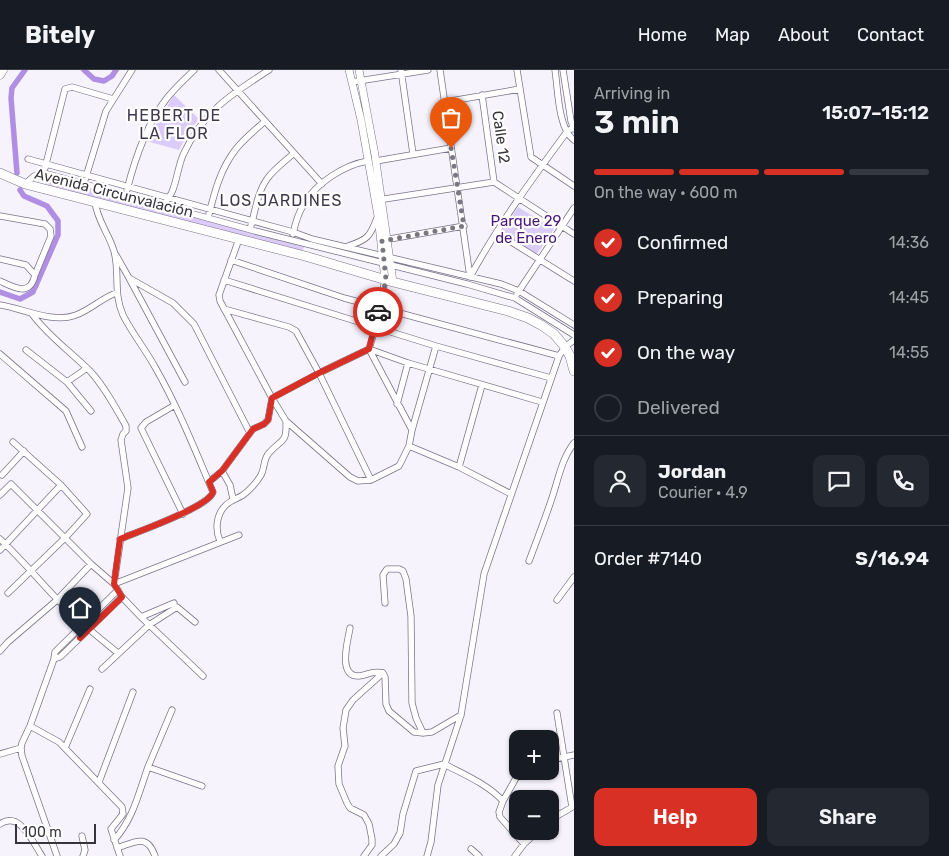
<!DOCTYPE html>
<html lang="en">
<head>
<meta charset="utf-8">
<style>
	body { margin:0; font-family:Rubik,sans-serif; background:#242831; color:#f1f3f6; height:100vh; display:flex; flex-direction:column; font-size:19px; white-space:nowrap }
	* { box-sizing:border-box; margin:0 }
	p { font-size:16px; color:#9ea1a6 }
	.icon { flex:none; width:28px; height:28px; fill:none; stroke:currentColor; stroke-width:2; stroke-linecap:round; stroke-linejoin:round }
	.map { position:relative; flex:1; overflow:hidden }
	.drawer { display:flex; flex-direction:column; background:#171b24; width:375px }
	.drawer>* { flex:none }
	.tools { position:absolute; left:509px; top:660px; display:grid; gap:10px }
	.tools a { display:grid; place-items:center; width:50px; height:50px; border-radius:10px; background:#171b24; box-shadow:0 1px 4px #0004; font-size:25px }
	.scale { position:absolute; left:15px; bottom:12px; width:81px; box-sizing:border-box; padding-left:5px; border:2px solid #37343e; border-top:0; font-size:14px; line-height:18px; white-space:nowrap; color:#37343e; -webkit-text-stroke:4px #fff; paint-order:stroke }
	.pin { position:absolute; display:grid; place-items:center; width:42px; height:42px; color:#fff; margin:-51px -21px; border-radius:50% 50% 50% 0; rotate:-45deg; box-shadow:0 0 5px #0007 }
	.pin .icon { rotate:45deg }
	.courier { position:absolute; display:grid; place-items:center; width:50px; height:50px; margin:-25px; border:4px solid #d93025; border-radius:50%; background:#fff; color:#222; box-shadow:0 1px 6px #0007 }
	.headline em { font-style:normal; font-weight:600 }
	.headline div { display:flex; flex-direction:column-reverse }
	.headline { display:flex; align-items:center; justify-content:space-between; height:85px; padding:0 20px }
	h1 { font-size:32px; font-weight:600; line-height:38px }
	.bar { display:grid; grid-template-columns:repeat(4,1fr); gap:8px 5px; align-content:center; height:60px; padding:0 20px }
	.bar i { height:6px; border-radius:4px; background:#363941 }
	.bar .on { background:#d93025 }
	.bar p { grid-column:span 4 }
	.line { display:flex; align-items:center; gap:12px; padding:0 20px; border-top:1px solid #363941 }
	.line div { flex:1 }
	.round { display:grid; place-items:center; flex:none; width:52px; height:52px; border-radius:10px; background:#242831 }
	ol { padding:0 20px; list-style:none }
	li { display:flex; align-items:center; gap:15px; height:55px }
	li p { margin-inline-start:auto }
	li .icon { padding:5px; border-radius:50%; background:#d93025; color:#fff; stroke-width:4 }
	li:last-child { color:#9ea1a6 }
	li i { width:28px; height:28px; border:2px solid #363941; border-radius:50% }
	.cta { display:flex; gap:10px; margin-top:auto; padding:10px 20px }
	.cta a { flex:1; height:58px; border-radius:10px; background:#d93025; color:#fff; font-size:20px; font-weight:600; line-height:58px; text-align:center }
	.cta a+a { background:#242831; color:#f1f3f6 }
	header { display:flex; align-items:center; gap:30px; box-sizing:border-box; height:70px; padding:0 25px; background:#171b24; border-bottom:1px solid #363941 }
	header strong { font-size:24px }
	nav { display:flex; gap:28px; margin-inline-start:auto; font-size:18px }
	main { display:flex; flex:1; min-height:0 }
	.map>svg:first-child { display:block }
	.green { fill:#dbcbf8 }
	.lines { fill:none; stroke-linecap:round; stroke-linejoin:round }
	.canal { stroke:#b08ee4; stroke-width:5.5 }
	.minor-casing { stroke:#7b738a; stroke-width:7 }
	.tertiary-casing { stroke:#7b738a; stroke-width:8 }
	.secondary-casing { stroke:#7b738a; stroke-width:9 }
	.trunk-casing { stroke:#7b738a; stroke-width:10 }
	.minor { stroke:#fff; stroke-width:5.5 }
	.tertiary { stroke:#fff; stroke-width:7 }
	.secondary { stroke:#fff; stroke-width:8 }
	.trunk { stroke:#fff; stroke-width:9 }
	.done { stroke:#7a7781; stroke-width:5; stroke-dasharray:0 9 }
	.route { stroke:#d93025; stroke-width:6 }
	.labels { text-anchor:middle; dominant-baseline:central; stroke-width:4.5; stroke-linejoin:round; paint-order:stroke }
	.street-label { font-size:15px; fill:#37343e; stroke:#fff }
	.park-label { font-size:15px; fill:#49167a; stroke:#fff }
	.neighbourhood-label { font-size:16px; letter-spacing:1px; fill:#3f374c; stroke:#fff }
</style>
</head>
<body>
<header>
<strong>Bitely</strong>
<nav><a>Home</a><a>Map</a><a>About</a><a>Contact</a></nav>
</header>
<main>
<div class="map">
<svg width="574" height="786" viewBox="0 0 574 786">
	<rect width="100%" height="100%" fill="#f6f3fd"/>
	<!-- green -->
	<path class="green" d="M 174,25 L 199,49 L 188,63 L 179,80 L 146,71 Z
		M 48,108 L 304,177 L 301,183 L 45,114 Z
		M 518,137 L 554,159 L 536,185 L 501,162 Z"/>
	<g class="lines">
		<!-- canal -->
		<path class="canal" d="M 84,0 L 94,9 L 104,11 L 112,6 L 116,0
			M 17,103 L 11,28 L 12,18 L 25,0
			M 0,222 L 20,229 L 33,222 L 58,165 L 58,151 L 47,136 L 24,126 L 20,120"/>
		<!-- minor casing -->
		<g class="minor-casing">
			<path id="minor" d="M 219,0 L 322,114
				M 401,0 L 413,84
				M 440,0 L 470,207
				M 517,0 L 531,87 L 574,116
				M 555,0 C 558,19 558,59 574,70
				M 563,0 L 571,51 L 574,59
				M 352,12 L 428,0
				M 482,25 L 494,112
				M 445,32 L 520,19
				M 28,89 L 293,162 L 312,169 L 501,214 L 519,221 L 574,255
				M 376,91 L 451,78
				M 45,98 L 65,19 L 72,17 L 113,29
				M 85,110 L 106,41 L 132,0
				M 494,112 L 574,164
				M 25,114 L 34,106 L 44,103 L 255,161 L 467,214 L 515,228 L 574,265
				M 127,120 C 135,88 146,55 167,28 C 175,18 185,9 194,0
				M 378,130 L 494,112
				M 166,131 C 168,127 171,125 172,122 C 177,110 178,97 183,85 C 202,43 231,24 269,0
				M 95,132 C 97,150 109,164 114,181 C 120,203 113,223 123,245 C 132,263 145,279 155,297 C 178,337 195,380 213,422 C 209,437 137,462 120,469
				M 0,146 L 45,154 L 50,159 L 51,166 L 35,205
				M 208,148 C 214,124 220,99 236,79 C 244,69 255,60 264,52
				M 250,159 C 255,143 257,123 267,109 C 274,99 284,92 293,84
				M 497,163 L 574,211
				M 293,164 C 295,154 299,142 304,134 C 316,113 344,95 368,91
				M 239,169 L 219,225 L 220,231 L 272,328 L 286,351 L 350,407 L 358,411 L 371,410 L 399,396 L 409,376
				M 384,170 L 464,156
				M 348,176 C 367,170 370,167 377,148
				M 116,185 L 129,208 L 173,233 L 194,254 L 250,363
				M 0,189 L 26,195 L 35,205 C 30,227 15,218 0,211
				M 231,190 L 344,228 L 559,286
				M 470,207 C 497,157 532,109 566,63 L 572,58
				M 129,208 L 185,312
				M 224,210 L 436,276 L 551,308
				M 517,224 L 574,138
				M 0,235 C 22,238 53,254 76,245 C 90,240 102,228 116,223
				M 224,239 L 289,257 L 296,261 L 319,303 L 371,410
				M 32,244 C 48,266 71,282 90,301 C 104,316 116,338 126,356 L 126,361 L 123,364 L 121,370 L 128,418 L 114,514 L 239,465
				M 369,279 L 412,360 L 409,376 L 459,397 L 511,424
				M 369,279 L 408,293 L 542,332
				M 26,280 L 67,312 L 91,341
				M 0,284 L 66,341 L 82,377
				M 67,312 L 87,298
				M 397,334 L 408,293
				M 175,335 L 146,352 L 141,358 L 183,444
				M 412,360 L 436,276
				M 459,397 L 482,315
				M 222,401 L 230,415 L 233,429
				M 2,405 L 24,381
				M 209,412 L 222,401 L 253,359 L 264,354 L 268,350 L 272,328 L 319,303 L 369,279 L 376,256 L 385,210
				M 0,425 L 11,414 L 91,494 L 114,514 L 122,527 L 141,547 L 203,606
				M 0,469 C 20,488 38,509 57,529 C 75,549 97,566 118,583
				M 220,471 C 215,460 216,444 226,435 C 231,430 237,429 243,425 C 249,421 257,412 261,405 C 265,398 263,389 269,383 C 282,368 287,374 286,351
				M 0,480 L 61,415
				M 529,491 C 537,470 545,449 552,428 C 558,410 562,388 574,373
				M 118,520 L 55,582 L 54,589 L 60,587 L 122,527
				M 8,523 L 66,467 L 87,444 L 61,415 L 13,372
				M 557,530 L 574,507
				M 385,533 L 383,505 L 387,499 L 399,499 L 403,501 L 406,509 L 411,546 L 412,633 L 416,648 L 423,663
				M 141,547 L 174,533
				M 350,558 C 348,570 337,607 359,606 C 369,605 371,600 383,603 L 385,607 L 386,634 L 389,641 L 414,662 L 423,663 L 432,662 L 461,645
				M 0,581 L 8,572 L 57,530 L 91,494
				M 54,589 L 30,656 L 22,673 L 21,678 L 22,686 L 57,786
				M 102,599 L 149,555 L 177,537 L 195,552
				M 557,643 L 572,737
				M 30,656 L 59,672 L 122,737 L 123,744 L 111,759 L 120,786
				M 65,678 L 90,619
				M 0,684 L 21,678
				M 550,690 L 574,685
				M 148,697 L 172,640
				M 99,712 L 133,622
				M 503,731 L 520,701
				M 550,750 L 574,736
				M 0,754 C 20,740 33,773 42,786
				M 82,766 L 85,780 L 83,786
				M 114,770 C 133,750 139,722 148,697 L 202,716
				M 117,778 C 135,772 147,763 155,786
				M 471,779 L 479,786
				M 364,786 L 372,775 L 372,769 L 369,754 L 364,745 L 350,738 L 347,733 L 339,714 L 338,696 L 345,676 L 343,658 L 346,640 L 353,630 L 383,603
				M 381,786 L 394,774 L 400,763 L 403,744 L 416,701 L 444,694 C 465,705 487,714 503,731 L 499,742 L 500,747 L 524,774
				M 427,786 L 431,772 L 438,715 L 461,645 L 484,504 L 559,286 L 565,277 L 574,270
				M 515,786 L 524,774 L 538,761"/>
		</g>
		<!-- tertiary casing -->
		<g class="tertiary-casing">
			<path id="tertiary" d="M 349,0 L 361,50 L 378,146 L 385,210
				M 359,0 L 375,85 L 393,212"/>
		</g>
		<!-- secondary casing -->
		<g class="secondary-casing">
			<path id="secondary" d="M 0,5 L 3,0"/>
		</g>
		<!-- trunk casing -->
		<g class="trunk-casing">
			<path id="trunk" d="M 0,103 L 25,114 L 305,186 L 393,212 L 508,241 L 528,248 L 541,255 L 554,264 L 565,277 L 570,286 L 574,301"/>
		</g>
		<!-- minor -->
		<use href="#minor" class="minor"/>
		<!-- tertiary -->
		<use href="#tertiary" class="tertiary"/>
		<!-- secondary -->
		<use href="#secondary" class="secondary"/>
		<!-- trunk -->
		<use href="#trunk" class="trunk"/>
	</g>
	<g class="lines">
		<!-- done -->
		<path class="done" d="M 378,242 L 386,210 L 382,171 L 464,156 L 451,78"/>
		<!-- route -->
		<path class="route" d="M 80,568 L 122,527 L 114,514 L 120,469 C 137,462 209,437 213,422 L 209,412 L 222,401 L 253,359 L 264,354 L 268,350 L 272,328 L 319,303 L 369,279 L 378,242"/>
	</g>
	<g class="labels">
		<!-- street labels -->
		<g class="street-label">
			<text transform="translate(501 67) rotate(82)">Calle 12</text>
			<text transform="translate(114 123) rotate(14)">Avenida Circunvalación</text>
		</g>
		<!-- park labels -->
		<g class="park-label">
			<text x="526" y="151">Parque 29<tspan x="526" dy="17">de Enero</tspan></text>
		</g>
		<!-- neighbourhood labels -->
		<g class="neighbourhood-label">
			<text x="174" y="45">HEBERT DE<tspan x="174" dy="18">LA FLOR</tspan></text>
			<text x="281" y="130">LOS JARDINES</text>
		</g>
	</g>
</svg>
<div class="tools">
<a>+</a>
<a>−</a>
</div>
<div class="scale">100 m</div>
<div class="pin" style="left:451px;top:78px;background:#ea580c"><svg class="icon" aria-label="bag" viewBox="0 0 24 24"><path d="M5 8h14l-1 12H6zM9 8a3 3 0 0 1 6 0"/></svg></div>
<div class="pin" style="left:80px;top:568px;background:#1f2937"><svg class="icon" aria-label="home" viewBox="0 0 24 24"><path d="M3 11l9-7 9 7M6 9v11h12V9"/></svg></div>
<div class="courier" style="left:378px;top:242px"><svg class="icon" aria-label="car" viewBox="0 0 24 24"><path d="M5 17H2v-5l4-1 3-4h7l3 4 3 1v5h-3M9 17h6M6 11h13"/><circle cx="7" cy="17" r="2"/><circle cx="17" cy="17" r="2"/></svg></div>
</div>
<section class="drawer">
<div class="headline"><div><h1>3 min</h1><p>Arriving in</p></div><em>15:07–15:12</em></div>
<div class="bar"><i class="on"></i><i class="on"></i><i class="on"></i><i></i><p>On the way · 600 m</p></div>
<ol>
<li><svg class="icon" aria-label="check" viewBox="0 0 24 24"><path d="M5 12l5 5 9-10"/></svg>Confirmed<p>14:36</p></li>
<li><svg class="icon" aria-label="check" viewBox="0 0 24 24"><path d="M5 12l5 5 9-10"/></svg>Preparing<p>14:45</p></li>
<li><svg class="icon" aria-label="check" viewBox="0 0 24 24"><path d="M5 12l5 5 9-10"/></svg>On the way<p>14:55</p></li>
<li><i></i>Delivered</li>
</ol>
<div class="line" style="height:90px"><a class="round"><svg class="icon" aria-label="person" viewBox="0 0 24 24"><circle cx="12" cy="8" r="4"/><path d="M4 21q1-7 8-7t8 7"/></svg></a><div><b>Jordan</b><p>Courier · 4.9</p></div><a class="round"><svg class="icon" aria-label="chat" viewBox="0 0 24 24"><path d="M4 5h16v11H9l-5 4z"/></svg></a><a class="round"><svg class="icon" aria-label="phone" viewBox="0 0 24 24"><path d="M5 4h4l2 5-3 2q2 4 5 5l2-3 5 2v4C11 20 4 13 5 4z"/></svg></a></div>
<div class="line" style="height:65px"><div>Order #7140</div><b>S/16.94</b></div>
<div class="cta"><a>Help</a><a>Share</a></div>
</section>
</main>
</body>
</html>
